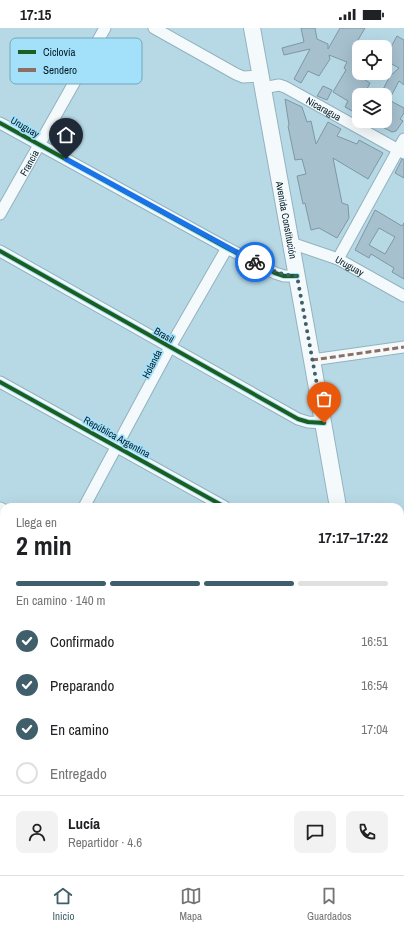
<!DOCTYPE html>
<html lang="es">
<head>
<meta charset="utf-8">
<style>
	body { margin:0; font-family:"Archivo Narrow",sans-serif; background:#f2f2f2; color:#202124; height:100vh; display:flex; flex-direction:column; font-size:15px; white-space:nowrap }
	* { box-sizing:border-box; margin:0 }
	p { font-size:13px; color:#757577 }
	.icon { flex:none; width:22px; height:22px; fill:none; stroke:currentColor; stroke-width:2; stroke-linecap:round; stroke-linejoin:round }
	.map { position:relative; flex:1; overflow:hidden }
	.side { position:absolute; left:0px; top:475px; width:404px; height:372px; display:flex; flex-direction:column; background:#fff; border-radius:12px 12px 0 0; box-shadow:0 4px 16px #0002 }
	.side>* { flex:none }
	.buttons { position:absolute; left:352px; top:12px; display:grid; gap:8px }
	.buttons a { display:grid; place-items:center; width:40px; height:40px; border-radius:8px; background:#fff; box-shadow:0 4px 16px #0002; font-size:20px }
	.pin { position:absolute; display:grid; place-items:center; width:34px; height:34px; color:#fff; margin:-41px -17px; border-radius:50% 50% 50% 0; rotate:-45deg; box-shadow:0 0 4px #0007 }
	.pin .icon { rotate:45deg }
	.courier { position:absolute; display:grid; place-items:center; width:40px; height:40px; margin:-20px; border:3px solid #1a73e8; border-radius:50%; background:#fff; color:#222; box-shadow:0 1px 5px #0007 }
	.overview em { font-style:normal; font-weight:700 }
	.overview div { display:flex; flex-direction:column-reverse }
	.overview { display:flex; align-items:center; justify-content:space-between; height:68px; padding:0 16px }
	h1 { font-size:26px; font-weight:700; line-height:30px }
	.bar { display:grid; grid-template-columns:repeat(4,1fr); gap:6px 4px; align-content:center; height:48px; padding:0 16px }
	.bar i { height:5px; border-radius:3px; background:#e0e0e0 }
	.bar .on { background:#405f6b }
	.bar p { grid-column:span 4 }
	.line { display:flex; align-items:center; gap:10px; padding:0 16px; border-top:1px solid #e0e0e0 }
	.line div { flex:1 }
	.round { display:grid; place-items:center; flex:none; width:42px; height:42px; border-radius:8px; background:#f2f2f2 }
	ol { padding:0 16px; list-style:none }
	li { display:flex; align-items:center; gap:12px; height:44px }
	li p { margin-inline-start:auto }
	li .icon { padding:4px; border-radius:50%; background:#405f6b; color:#fff; stroke-width:4 }
	li:last-child { color:#757577 }
	li i { width:22px; height:22px; border:2px solid #e0e0e0; border-radius:50% }
	.status { display:flex; justify-content:space-between; align-items:center; height:28px; padding:0 20px; background:#fff; direction:ltr }
	.status svg { height:11px; fill:currentColor }
	.tab-bar { display:flex; justify-content:space-around; align-items:center; height:56px; border-top:1px solid #e0e0e0; background:#fff; font-size:11px; color:#757577 }
	.tab-bar a { display:grid; justify-items:center; gap:2px }
	.tab-bar .on { color:#405f6b }
	.map>svg:first-child { display:block }
	.building { fill:#a6c0ce; stroke:#7d97a5; fill-rule:evenodd }
	.lines { fill:none; stroke-linecap:round; stroke-linejoin:round }
	.minor-casing { stroke:#93b2be; stroke-width:13 }
	.secondary-casing { stroke:#93b2be; stroke-width:18 }
	.minor { stroke:#f4f9fb; stroke-width:11 }
	.secondary { stroke:#f4f9fb; stroke-width:16 }
	.quiet { stroke:#8d6e63; stroke-width:3; stroke-dasharray:6 3; stroke-linecap:butt }
	.cycleway-casing { stroke:#a3e1fa; stroke-width:6 }
	.cycleway { stroke:#1b5e20; stroke-width:4 }
	.done { stroke:#405f6b; stroke-width:4; stroke-dasharray:0 7.2 }
	.route { stroke:#1a73e8; stroke-width:5 }
	.labels { text-anchor:middle; dominant-baseline:central; stroke-width:3.5; stroke-linejoin:round; paint-order:stroke }
	.street-label { font-size:10px; fill:#001d29; stroke:#a3e1fa }
	.key { fill:#a3e1fa; stroke:#72a6bb; stroke-width:1 }
	.key-label { font-size:11px; fill:#001d29 }
</style>
</head>
<body>
<div class="status"><b>17:15</b><svg viewBox="0 0 49 12"><path d="M0 12V9h3v3zM5 12V6h3v6zM10 12V3h3v9zM15 12V0h3v12zM26 1h20v11H26zM47 4h2v5h-2z"/></svg></div>
<div class="map">
<svg width="404" height="847" viewBox="0 0 404 847">
	<rect width="100%" height="100%" fill="#b7d9e6"/>
	<!-- building -->
	<path class="building" d="M 301,0 L 315,0 L 317,11 L 328,16 L 328,21 L 340,0 L 365,0 L 358,12 L 372,19 L 359,19 L 359,48 L 370,55 L 364,67 L 359,67 L 359,75 L 354,84 L 345,79 L 348,73 L 333,64 L 346,42 L 344,40 L 347,34 L 329,27 L 330,31 L 319,48 L 308,43 L 301,55 L 294,51 L 310,21 L 284,27 L 282,20 L 304,14 Z
		M 397,8 L 404,12 L 404,57 L 399,53 L 389,72 L 404,80 L 404,85 L 400,91 L 403,93 L 396,103 L 392,104 L 371,93 L 385,93 L 385,67 L 380,67 L 390,48 L 399,40 L 385,32 L 385,30 Z
		M 323,58 L 332,62 L 327,72 L 317,68 Z
		M 285,71 L 302,79 L 307,94 L 311,93 L 316,116 L 328,94 L 341,101 L 337,108 L 357,116 L 359,112 L 383,125 L 368,151 L 333,130 L 342,175 L 348,177 L 349,190 L 337,210 L 319,200 L 311,202 L 305,175 L 303,176 L 297,148 L 306,146 L 302,131 L 295,132 L 288,98 L 289,97 Z
		M 402,131 L 404,132 L 404,150 L 395,145 Z
		M 375,182 L 402,198 L 404,195 L 404,251 L 392,244 L 394,240 L 371,226 L 369,230 L 355,222 ZM 379,200 L 395,209 L 385,226 L 369,217 Z"/>
	<g class="lines">
		<!-- minor casing -->
		<g class="minor-casing">
			<g id="minor">
				<path d="M 154,0 L 236,46 L 243,49 L 260,48"/>
				<path id="s1" d="M 263,60 L 279,57 L 285,59 L 404,125"/>
				<path d="M 0,95 L 227,220 L 275,245 L 284,248 L 297,248"/>
				<path id="s2" d="M 0,186 L 105,0"/>
				<path id="s3" d="M 291,215 L 338,231 L 404,268"/>
				<path d="M 0,223 L 298,391 L 308,394 L 324,395"/>
				<path d="M 338,231 L 404,111"/>
				<path d="M 312,332 L 404,319"/>
				<path d="M 0,354 L 225,479"/>
				<path d="M 84,479 L 170,319 L 227,220"/>
				<path d="M 0,480 L 4,482"/>
				<path d="M 0,617 L 4,613"/>
				<path d="M 189,843 L 190,847"/>
				<path d="M 25,847 L 27,843"/>
				<path d="M 82,847 L 85,843"/>
				<path d="M 166,847 L 168,843"/>
			</g>
		</g>
		<!-- secondary casing -->
		<g class="secondary-casing">
			<g id="secondary">
				<path id="s4" d="M 252,0 L 312,332 L 338,479"/>
				<path d="M 400,812 L 404,833"/>
			</g>
		</g>
		<!-- minor -->
		<use href="#minor" class="minor"/>
		<!-- secondary -->
		<use href="#secondary" class="secondary"/>
		<!-- quiet -->
		<path class="quiet" d="M 312,332 L 404,319
			M 25,847 L 27,843
			M 82,847 L 85,843"/>
		<!-- cycleway casing -->
		<g class="cycleway-casing">
			<path id="cycleway" d="M 0,95 L 227,220 L 275,245 L 284,248 L 297,248
				M 0,223 L 298,391 L 308,394 L 324,395
				M 0,354 L 225,479"/>
		</g>
		<!-- cycleway -->
		<use href="#cycleway" class="cycleway"/>
	</g>
	<g class="lines">
		<!-- done -->
		<path class="done" d="M 255,234 C 270,242 280,247 297,248 L 324,395"/>
		<!-- route -->
		<path class="route" d="M 66,131 L 255,234"/>
	</g>
	<g class="labels">
		<!-- street labels -->
		<g class="street-label">
			<text stroke="none"><textPath href="#s1" startOffset="67">Nicaragua</textPath></text>
			<text transform="translate(25 99) rotate(30)">Uruguay</text>
			<text stroke="none"><textPath href="#s2" startOffset="59">Francia</textPath></text>
			<text stroke="none"><textPath href="#s4" startOffset="195">Avenida Constitución</textPath></text>
			<text stroke="none"><textPath href="#s3" startOffset="63">Uruguay</textPath></text>
			<text transform="translate(164 307) rotate(29)">Brasil</text>
			<text transform="translate(152 336) rotate(-62)">Holanda</text>
			<text transform="translate(117 409) rotate(29)">República Argentina</text>
		</g>
	</g>
	<!-- legend -->
	<rect x="10" y="10" width="132" height="46" rx="6" class="key"/>
	<rect x="18" y="22" width="18" height="4" fill="#1b5e20"/>
	<rect x="18" y="40" width="18" height="4" fill="#8d6e63"/>
	<g class="key-label">
		<text x="43" y="28">Ciclovía</text>
		<text x="43" y="46">Sendero</text>
	</g>
</svg>
<div class="buttons">
<a><svg class="icon" aria-label="locate" viewBox="0 0 24 24"><circle cx="12" cy="12" r="6"/><path d="M12 2v4M12 18v4M2 12h4M18 12h4"/></svg></a>
<a><svg class="icon" aria-label="layers" viewBox="0 0 24 24"><path d="M12 4l9 5-9 5-9-5zM3 14l9 5 9-5"/></svg></a>
</div>
<div class="pin" style="left:324px;top:395px;background:#ea580c"><svg class="icon" aria-label="bag" viewBox="0 0 24 24"><path d="M5 8h14l-1 12H6zM9 8a3 3 0 0 1 6 0"/></svg></div>
<div class="pin" style="left:66px;top:131px;background:#1f2937"><svg class="icon" aria-label="home" viewBox="0 0 24 24"><path d="M3 11l9-7 9 7M6 9v11h12V9"/></svg></div>
<div class="courier" style="left:255px;top:234px"><svg class="icon" aria-label="bike" viewBox="0 0 24 24"><circle cx="6" cy="16" r="4"/><circle cx="18" cy="16" r="4"/><path d="M6 16l4-8h5l3 8M10 8l3 8H6M13 5h3"/></svg></div>
<section class="side">
<div class="overview"><div><h1>2 min</h1><p>Llega en</p></div><em>17:17–17:22</em></div>
<div class="bar"><i class="on"></i><i class="on"></i><i class="on"></i><i></i><p>En camino · 140 m</p></div>
<ol>
<li><svg class="icon" aria-label="check" viewBox="0 0 24 24"><path d="M5 12l5 5 9-10"/></svg>Confirmado<p>16:51</p></li>
<li><svg class="icon" aria-label="check" viewBox="0 0 24 24"><path d="M5 12l5 5 9-10"/></svg>Preparando<p>16:54</p></li>
<li><svg class="icon" aria-label="check" viewBox="0 0 24 24"><path d="M5 12l5 5 9-10"/></svg>En camino<p>17:04</p></li>
<li><i></i>Entregado</li>
</ol>
<div class="line" style="height:72px"><a class="round"><svg class="icon" aria-label="person" viewBox="0 0 24 24"><circle cx="12" cy="8" r="4"/><path d="M4 21q1-7 8-7t8 7"/></svg></a><div><b>Lucía</b><p>Repartidor · 4.6</p></div><a class="round"><svg class="icon" aria-label="chat" viewBox="0 0 24 24"><path d="M4 5h16v11H9l-5 4z"/></svg></a><a class="round"><svg class="icon" aria-label="phone" viewBox="0 0 24 24"><path d="M5 4h4l2 5-3 2q2 4 5 5l2-3 5 2v4C11 20 4 13 5 4z"/></svg></a></div>
</section>
</div>
<nav class="tab-bar">
<a class="on"><svg class="icon" aria-label="home" viewBox="0 0 24 24"><path d="M3 11l9-7 9 7M6 9v11h12V9"/></svg>Inicio</a>
<a><svg class="icon" aria-label="map" viewBox="0 0 24 24"><path d="M3 6l6-2 6 2 6-2v14l-6 2-6-2-6 2zM9 4v14M15 6v14"/></svg>Mapa</a>
<a><svg class="icon" aria-label="saved" viewBox="0 0 24 24"><path d="M7 4h10v16l-5-4-5 4z"/></svg>Guardados</a>
</nav>
</body>
</html>
